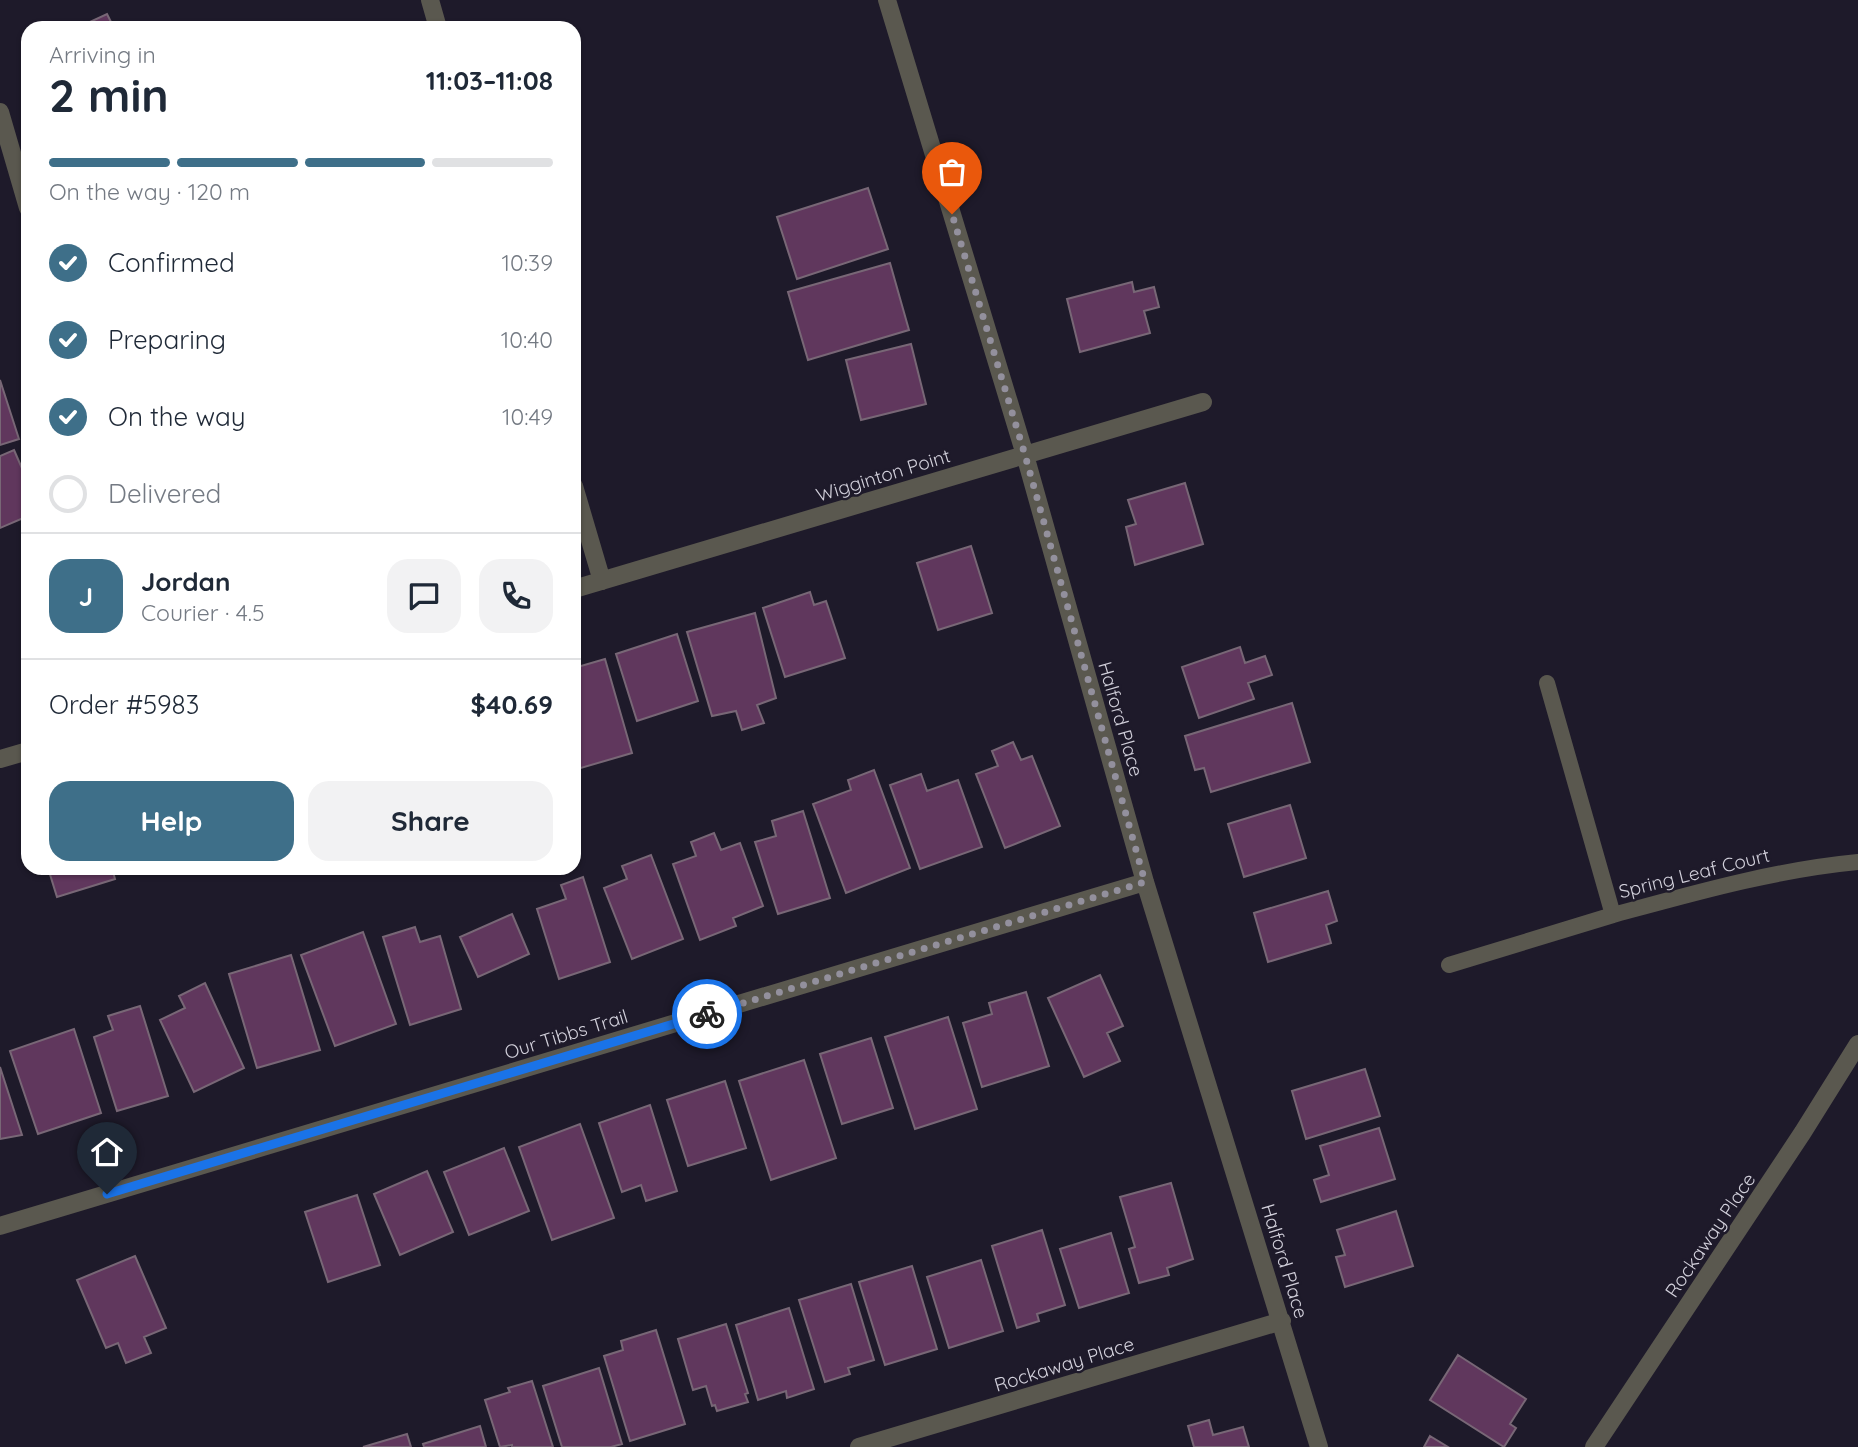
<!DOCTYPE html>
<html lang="en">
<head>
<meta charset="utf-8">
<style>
	body { margin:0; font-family:Quicksand,sans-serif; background:#f2f2f3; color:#1f2937; height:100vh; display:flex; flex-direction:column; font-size:26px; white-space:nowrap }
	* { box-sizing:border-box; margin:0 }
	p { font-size:23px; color:#747a83 }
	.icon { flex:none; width:38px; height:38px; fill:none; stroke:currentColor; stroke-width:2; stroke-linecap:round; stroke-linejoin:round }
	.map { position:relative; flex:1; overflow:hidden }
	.side { position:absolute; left:21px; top:21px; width:560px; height:854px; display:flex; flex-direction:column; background:#fff; border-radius:21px; box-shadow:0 2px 5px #0004 }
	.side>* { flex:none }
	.pin { position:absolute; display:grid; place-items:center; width:60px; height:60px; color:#fff; margin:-72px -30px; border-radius:50% 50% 50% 0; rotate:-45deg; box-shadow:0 0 7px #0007 }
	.pin .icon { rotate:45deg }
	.courier { position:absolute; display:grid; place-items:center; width:70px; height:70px; margin:-35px; border:5px solid #1a73e8; border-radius:50%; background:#fff; color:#222; box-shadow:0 2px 9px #0007 }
	.overview em { font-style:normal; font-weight:800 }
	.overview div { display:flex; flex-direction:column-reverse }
	.overview { display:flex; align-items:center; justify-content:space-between; height:119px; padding:0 28px }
	h1 { font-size:46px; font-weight:800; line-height:52px }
	.bar { display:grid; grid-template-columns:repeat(4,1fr); gap:10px 7px; align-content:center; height:84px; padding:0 28px }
	.bar i { height:9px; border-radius:5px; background:#e0e1e3 }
	.bar .current { background:#3e6f89 }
	.bar p { grid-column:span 4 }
	.line { display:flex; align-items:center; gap:18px; padding:0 28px; border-top:2px solid #e0e1e3 }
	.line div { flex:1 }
	.round { display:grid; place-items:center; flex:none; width:74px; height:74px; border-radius:21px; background:#f2f2f3 }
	ol { padding:0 28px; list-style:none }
	li { display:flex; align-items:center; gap:21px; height:77px }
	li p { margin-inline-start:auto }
	li .icon { padding:7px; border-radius:50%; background:#3e6f89; color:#fff; stroke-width:4 }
	li:last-child { color:#747a83 }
	li i { width:38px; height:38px; border:4px solid #e0e1e3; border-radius:50% }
	.button { display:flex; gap:14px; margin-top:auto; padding:14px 28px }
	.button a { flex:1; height:80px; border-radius:21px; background:#3e6f89; color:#fff; font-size:28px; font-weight:800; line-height:80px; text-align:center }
	.button a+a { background:#f2f2f3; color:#1f2937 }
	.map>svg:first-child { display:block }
	.building { fill:#60375d; stroke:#786776; stroke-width:2 }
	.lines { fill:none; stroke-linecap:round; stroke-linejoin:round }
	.lane { stroke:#5a584f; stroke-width:16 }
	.street { stroke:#5a584f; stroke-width:18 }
	.done { stroke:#93909d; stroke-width:7; stroke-dasharray:0 12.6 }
	.route { stroke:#1a73e8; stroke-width:9 }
	.labels { text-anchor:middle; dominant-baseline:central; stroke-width:5; stroke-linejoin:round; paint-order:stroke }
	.street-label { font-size:19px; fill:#d2d0db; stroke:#1e1a2a }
</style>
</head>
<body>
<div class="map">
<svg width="1858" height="1447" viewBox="0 0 1858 1447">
	<rect width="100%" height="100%" fill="#1e1a2a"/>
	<!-- building -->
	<path class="building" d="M 107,14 L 114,28 L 77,28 Z
		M 868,188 L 888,249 L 797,279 L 777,217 Z
		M 890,263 L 909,330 L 808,360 L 788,292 Z
		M 1132,282 L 1134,292 L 1154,287 L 1159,307 L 1144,311 L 1150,333 L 1080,352 L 1067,299 Z
		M 911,344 L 926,404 L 861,420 L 846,360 Z
		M 0,380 L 19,439 L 0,445 Z
		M 14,450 L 28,482 L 28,516 L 0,528 L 0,456 Z
		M 1185,483 L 1203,544 L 1135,565 L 1126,527 L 1136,524 L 1128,500 Z
		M 971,546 L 992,613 L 938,630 L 917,563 Z
		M 810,592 L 814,605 L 826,601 L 845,658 L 785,677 L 763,608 Z
		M 755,613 L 776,698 L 757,705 L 764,723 L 742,730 L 736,711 L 712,716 L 687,632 Z
		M 677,634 L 698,701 L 637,721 L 616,654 Z
		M 1240,647 L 1245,663 L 1265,656 L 1272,675 L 1248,683 L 1254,699 L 1199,718 L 1182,667 Z
		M 605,659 L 632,753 L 574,770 L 574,668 Z
		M 1292,703 L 1310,762 L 1211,792 L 1204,768 L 1195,770 L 1185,736 Z
		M 1013,742 L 1021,760 L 1032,756 L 1060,826 L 1005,848 L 976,774 L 998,766 L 992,751 Z
		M 874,770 L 910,868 L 846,893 L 813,804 L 851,790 L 848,780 Z
		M 921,774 L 927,791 L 958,780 L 982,847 L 920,869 L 890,785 Z
		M 1290,805 L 1306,858 L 1244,877 L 1228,824 Z
		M 803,811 L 830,898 L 778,914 L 755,842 L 776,836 L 772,821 Z
		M 714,833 L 721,850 L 740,843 L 763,906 L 733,918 L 736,926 L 700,940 L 673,864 L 696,856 L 691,842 Z
		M 651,855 L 683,939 L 632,959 L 604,888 L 627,879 L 622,866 Z
		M 48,868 L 112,868 L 115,879 L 57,897 Z
		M 583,877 L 610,962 L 559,979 L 537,909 L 566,899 L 561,885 Z
		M 1328,891 L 1337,921 L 1326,925 L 1331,943 L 1268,962 L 1254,913 Z
		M 512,914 L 529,954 L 478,977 L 460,937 Z
		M 415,927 L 420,942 L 440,936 L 461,1009 L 410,1025 L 383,937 Z
		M 363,932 L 396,1024 L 335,1046 L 301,955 Z
		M 291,955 L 320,1050 L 257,1068 L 229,974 Z
		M 1100,975 L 1123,1026 L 1107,1033 L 1120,1061 L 1084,1077 L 1048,998 Z
		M 205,983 L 244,1068 L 194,1092 L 160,1020 L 185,1008 L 179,996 Z
		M 1026,992 L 1049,1066 L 982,1087 L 963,1023 L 992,1014 L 989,1003 Z
		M 140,1006 L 168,1096 L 117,1111 L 94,1037 L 113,1030 L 108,1016 Z
		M 948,1017 L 977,1109 L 915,1129 L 885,1037 Z
		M 74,1029 L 101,1113 L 38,1134 L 10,1051 Z
		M 871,1038 L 893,1108 L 842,1124 L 820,1054 Z
		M 804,1060 L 836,1158 L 771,1180 L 739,1081 Z
		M 0,1067 L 22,1135 L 0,1139 Z
		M 1365,1069 L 1380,1116 L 1306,1139 L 1292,1091 Z
		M 725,1081 L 746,1148 L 688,1166 L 667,1100 Z
		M 650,1105 L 677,1191 L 646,1201 L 641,1185 L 622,1192 L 599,1123 Z
		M 580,1124 L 614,1218 L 552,1240 L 519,1147 Z
		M 1379,1128 L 1395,1179 L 1321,1202 L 1314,1180 L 1329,1175 L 1320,1146 Z
		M 504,1148 L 529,1211 L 469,1235 L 444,1172 Z
		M 427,1171 L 453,1232 L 400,1255 L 374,1194 Z
		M 1171,1183 L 1193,1259 L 1167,1268 L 1169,1275 L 1139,1283 L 1129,1249 L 1135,1247 L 1120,1197 Z
		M 357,1195 L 380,1265 L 328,1282 L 305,1212 Z
		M 1396,1211 L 1413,1266 L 1345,1287 L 1336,1257 L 1345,1255 L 1337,1230 Z
		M 1042,1230 L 1065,1305 L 1037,1314 L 1039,1321 L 1017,1328 L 992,1246 Z
		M 1111,1233 L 1129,1293 L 1079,1308 L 1060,1249 Z
		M 135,1256 L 166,1328 L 144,1337 L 151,1353 L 126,1363 L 118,1343 L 106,1348 L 77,1280 Z
		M 981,1260 L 1003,1331 L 949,1348 L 927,1277 Z
		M 912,1266 L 937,1349 L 885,1365 L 859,1282 Z
		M 851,1284 L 874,1360 L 848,1368 L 850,1374 L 825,1382 L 799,1300 Z
		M 789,1308 L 814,1389 L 787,1398 L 786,1391 L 758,1400 L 736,1325 Z
		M 726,1324 L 748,1393 L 745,1394 L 748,1402 L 717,1411 L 715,1405 L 712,1406 L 706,1386 L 693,1390 L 678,1339 Z
		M 656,1330 L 685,1424 L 630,1441 L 604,1356 L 623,1350 L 621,1341 Z
		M 1458,1355 L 1526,1399 L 1510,1424 L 1516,1428 L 1504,1447 L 1430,1400 Z
		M 599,1368 L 622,1444 L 611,1447 L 562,1447 L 543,1386 Z
		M 532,1381 L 553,1447 L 512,1447 L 512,1445 L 500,1447 L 485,1400 L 510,1392 L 508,1388 Z
		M 1209,1420 L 1213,1435 L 1243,1427 L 1249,1447 L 1194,1447 L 1188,1426 Z
		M 480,1426 L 486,1447 L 424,1447 L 423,1444 Z
		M 407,1434 L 411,1447 L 363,1447 Z
		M 1430,1436 L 1448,1447 L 1424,1447 Z"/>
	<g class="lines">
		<!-- lane -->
		<path class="lane" d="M 1547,683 L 1613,915 C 1694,893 1774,870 1858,862
			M 1449,965 L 1613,915"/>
		<!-- street -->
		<path class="street" d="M 430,0 L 438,28
			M 887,0 L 1025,455 L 1145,882 L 1319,1447
			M 0,112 L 28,208
			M 574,486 L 602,581
			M 574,589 L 1203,402
			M 0,759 L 28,751
			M 0,1226 L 1145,882
			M 859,1447 L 1282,1321
			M 1594,1447 L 1803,1132 L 1858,1044"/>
	</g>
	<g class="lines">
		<!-- done -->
		<path class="done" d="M 707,1014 L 1145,882 L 1025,455 L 952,214"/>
		<!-- route -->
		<path class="route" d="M 107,1194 L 707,1014"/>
	</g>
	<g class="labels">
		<!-- street labels -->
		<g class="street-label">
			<text transform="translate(883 475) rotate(-17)">Wigginton Point</text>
			<text transform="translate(1121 719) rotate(74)">Halford Place</text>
			<text transform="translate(1694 873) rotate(-14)">Spring Leaf Court</text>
			<text transform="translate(566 1034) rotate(-17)">Our Tibbs Trail</text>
			<text transform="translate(1710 1235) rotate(-56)">Rockaway Place</text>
			<text transform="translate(1285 1261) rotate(73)">Halford Place</text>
			<text transform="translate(1064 1364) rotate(-17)">Rockaway Place</text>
		</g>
	</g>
</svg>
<div class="pin" style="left:952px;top:214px;background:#ea580c"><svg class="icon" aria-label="bag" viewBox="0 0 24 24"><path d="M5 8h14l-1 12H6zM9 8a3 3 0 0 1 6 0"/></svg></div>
<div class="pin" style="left:107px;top:1194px;background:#1f2937"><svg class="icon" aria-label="home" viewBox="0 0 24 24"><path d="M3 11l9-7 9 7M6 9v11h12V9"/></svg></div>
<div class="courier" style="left:707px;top:1014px"><svg class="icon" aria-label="bike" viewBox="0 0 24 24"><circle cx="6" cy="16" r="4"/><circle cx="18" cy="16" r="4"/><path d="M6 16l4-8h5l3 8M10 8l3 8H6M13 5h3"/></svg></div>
<section class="side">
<div class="overview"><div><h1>2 min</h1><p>Arriving in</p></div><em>11:03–11:08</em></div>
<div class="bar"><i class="current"></i><i class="current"></i><i class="current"></i><i></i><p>On the way · 120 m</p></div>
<ol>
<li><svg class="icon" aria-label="check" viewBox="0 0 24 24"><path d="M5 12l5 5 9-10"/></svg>Confirmed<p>10:39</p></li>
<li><svg class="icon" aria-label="check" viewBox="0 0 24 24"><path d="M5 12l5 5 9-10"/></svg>Preparing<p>10:40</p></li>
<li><svg class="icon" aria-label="check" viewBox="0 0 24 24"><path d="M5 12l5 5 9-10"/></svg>On the way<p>10:49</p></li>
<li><i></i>Delivered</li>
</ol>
<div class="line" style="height:126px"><b class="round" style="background:#3e6f89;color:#fff">J</b><div><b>Jordan</b><p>Courier · 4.5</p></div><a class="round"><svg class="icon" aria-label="chat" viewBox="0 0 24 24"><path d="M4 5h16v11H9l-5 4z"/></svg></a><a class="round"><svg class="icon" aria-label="phone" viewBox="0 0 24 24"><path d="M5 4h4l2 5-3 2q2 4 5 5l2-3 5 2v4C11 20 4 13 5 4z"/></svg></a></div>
<div class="line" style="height:91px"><div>Order #5983</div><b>$40.69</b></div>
<div class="button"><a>Help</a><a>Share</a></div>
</section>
</div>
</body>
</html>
